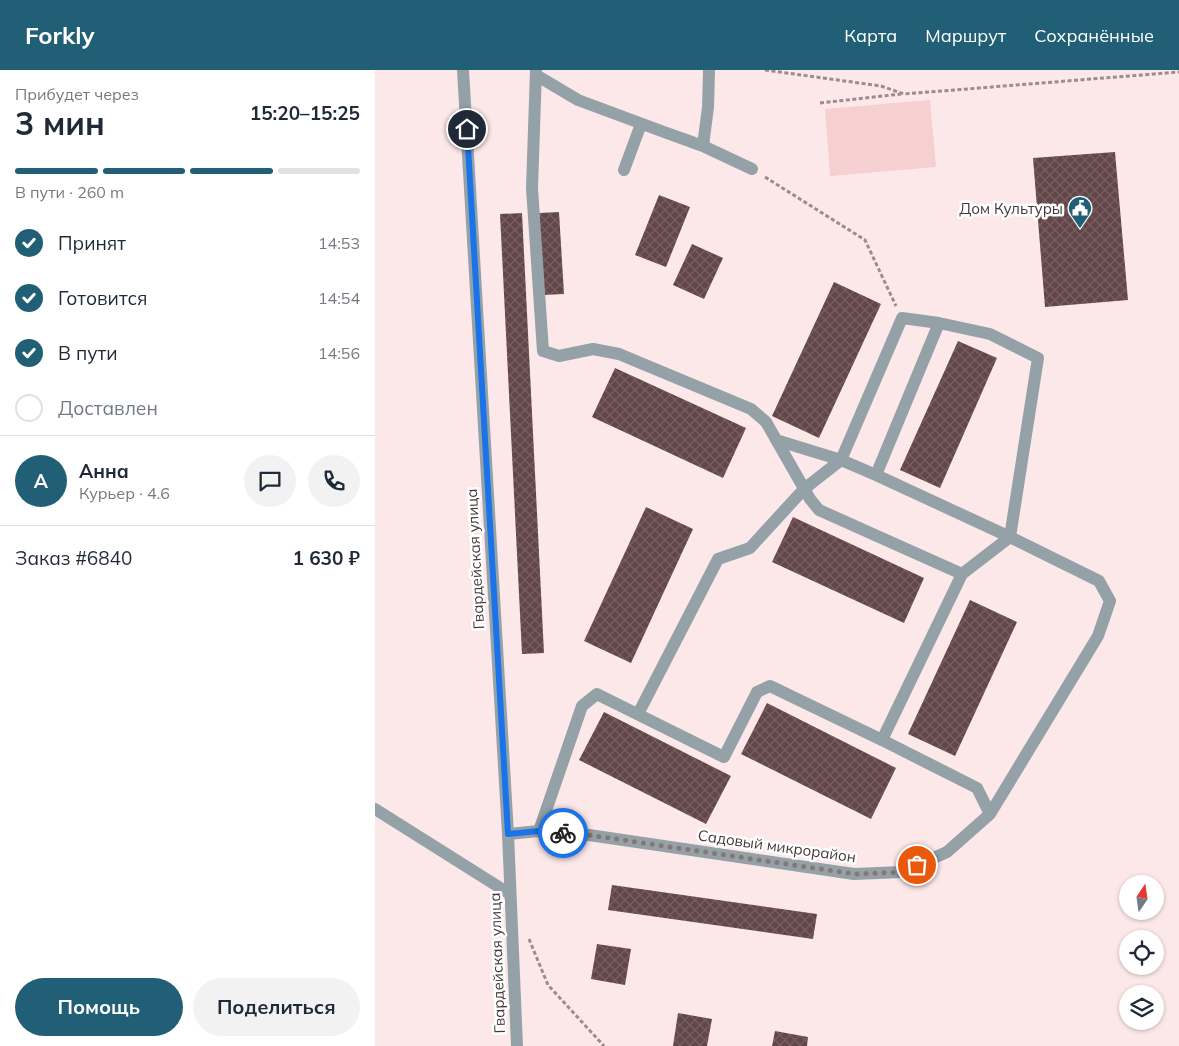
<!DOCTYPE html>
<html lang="ru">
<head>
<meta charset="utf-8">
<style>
	body { margin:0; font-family:Mulish,sans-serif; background:#f2f2f3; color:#1f2937; height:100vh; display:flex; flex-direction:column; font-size:19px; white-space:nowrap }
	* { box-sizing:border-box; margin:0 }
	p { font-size:16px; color:#747a83 }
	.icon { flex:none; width:28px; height:28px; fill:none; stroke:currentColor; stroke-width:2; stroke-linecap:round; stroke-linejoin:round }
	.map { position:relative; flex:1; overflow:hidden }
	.sheet { display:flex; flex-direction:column; background:#fff; width:375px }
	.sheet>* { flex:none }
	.needle { width:32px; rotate:13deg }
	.fabs { position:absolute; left:744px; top:805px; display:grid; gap:10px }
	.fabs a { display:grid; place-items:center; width:45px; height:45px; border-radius:50%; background:#fff; box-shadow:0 1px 4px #0004; font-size:25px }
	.pin { position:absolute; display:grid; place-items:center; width:42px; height:42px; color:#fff; margin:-21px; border:2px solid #fff; border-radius:50%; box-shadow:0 1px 5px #0007 }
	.courier { position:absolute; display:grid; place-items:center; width:50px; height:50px; margin:-25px; border:4px solid #1a73e8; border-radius:50%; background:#fff; color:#222; box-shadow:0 1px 6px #0007 }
	.summary em { font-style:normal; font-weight:700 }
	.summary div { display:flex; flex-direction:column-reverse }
	.summary { display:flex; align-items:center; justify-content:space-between; height:85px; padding:0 15px }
	h1 { font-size:32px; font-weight:700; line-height:38px }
	.bar { display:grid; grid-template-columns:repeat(4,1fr); gap:8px 5px; align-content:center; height:60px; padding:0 15px }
	.bar i { height:6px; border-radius:4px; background:#e0e1e3 }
	.bar .active { background:#205f75 }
	.bar p { grid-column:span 4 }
	.line { display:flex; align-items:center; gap:12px; padding:0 15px; border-top:1px solid #e0e1e3 }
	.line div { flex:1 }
	.round { display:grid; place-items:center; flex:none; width:52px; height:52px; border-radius:26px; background:#f2f2f3 }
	ol { padding:0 15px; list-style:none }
	li { display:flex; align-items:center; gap:15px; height:55px }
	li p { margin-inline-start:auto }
	li .icon { padding:5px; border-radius:50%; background:#205f75; color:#fff; stroke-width:4 }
	li:last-child { color:#747a83 }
	li i { width:28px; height:28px; border:2px solid #e0e1e3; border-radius:50% }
	.button { display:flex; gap:10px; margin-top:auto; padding:10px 15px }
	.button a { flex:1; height:58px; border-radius:30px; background:#205f75; color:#fff; font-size:20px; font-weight:700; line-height:58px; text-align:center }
	.button a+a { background:#f2f2f3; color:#1f2937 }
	header { display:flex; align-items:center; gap:30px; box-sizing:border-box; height:70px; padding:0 25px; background:#205f75; color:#fff }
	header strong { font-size:24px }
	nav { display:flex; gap:28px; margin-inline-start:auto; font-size:18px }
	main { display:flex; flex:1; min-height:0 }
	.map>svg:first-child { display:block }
	.grass { fill:#f6cfd1 }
	.building { fill:url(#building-cross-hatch) }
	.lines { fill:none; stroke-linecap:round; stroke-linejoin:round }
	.path { stroke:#9d8c8d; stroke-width:3; stroke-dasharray:4 2.5; stroke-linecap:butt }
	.minor { stroke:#94a2a8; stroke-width:12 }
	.done { stroke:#867677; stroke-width:5; stroke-dasharray:0 9 }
	.route { stroke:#1a73e8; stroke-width:6 }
	.labels { text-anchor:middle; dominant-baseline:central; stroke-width:5; stroke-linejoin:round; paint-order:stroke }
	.poi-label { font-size:15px; fill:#463839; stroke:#fff; text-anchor:end }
	.street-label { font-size:15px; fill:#463839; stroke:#fff }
</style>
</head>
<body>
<header>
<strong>Forkly</strong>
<nav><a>Карта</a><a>Маршрут</a><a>Сохранённые</a></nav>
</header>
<main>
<section class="sheet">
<div class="summary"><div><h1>3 мин</h1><p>Прибудет через</p></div><em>15:20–15:25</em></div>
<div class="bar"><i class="active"></i><i class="active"></i><i class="active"></i><i></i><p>В пути · 260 m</p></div>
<ol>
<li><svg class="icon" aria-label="check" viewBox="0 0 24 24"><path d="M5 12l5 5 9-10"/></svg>Принят<p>14:53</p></li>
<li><svg class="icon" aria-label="check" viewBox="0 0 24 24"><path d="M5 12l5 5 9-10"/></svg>Готовится<p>14:54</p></li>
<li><svg class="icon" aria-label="check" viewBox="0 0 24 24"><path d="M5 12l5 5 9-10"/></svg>В пути<p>14:56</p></li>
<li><i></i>Доставлен</li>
</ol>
<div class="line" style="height:90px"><b class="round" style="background:#205f75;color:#fff">А</b><div><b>Анна</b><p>Курьер · 4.6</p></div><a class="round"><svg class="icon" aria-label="chat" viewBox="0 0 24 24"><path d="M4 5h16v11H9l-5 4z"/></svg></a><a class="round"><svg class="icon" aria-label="phone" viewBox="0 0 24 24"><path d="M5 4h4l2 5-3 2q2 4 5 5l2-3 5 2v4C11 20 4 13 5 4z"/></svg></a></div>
<div class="line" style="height:65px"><div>Заказ #6840</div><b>1 630 ₽</b></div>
<div class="button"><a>Помощь</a><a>Поделиться</a></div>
</section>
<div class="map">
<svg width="804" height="976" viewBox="0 0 804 976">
	<defs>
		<pattern id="building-cross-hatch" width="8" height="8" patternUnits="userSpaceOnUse" patternTransform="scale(1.25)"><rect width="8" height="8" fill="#624648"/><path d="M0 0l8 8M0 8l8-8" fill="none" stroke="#765f61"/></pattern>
	</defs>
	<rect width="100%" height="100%" fill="#fde8e9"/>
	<!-- grass -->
	<path class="grass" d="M 555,30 L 561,97 L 455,106 L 450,39 Z"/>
	<!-- building -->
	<path class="building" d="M 740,82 L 753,230 L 670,237 L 658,88 Z
		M 284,125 L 315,137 L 291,197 L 260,185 Z
		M 184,142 L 189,224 L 168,225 L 164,143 Z
		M 147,143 L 169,583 L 147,584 L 125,144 Z
		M 317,174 L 348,188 L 329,229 L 298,215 Z
		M 459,212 L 506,234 L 444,368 L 397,346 Z
		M 583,271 L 622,288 L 565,418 L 525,400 Z
		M 240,298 L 371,358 L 348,408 L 217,347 Z
		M 271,437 L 318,459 L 256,593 L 209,571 Z
		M 418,447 L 549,508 L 529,553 L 397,492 Z
		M 595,530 L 642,552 L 580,686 L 533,664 Z
		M 392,633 L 521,698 L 496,749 L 366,684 Z
		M 229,642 L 356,706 L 331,754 L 204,690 Z
		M 237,815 L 442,844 L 438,869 L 233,840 Z
		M 222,874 L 256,879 L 250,915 L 216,909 Z
		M 303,943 L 337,949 L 332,976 L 298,976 Z
		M 400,961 L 433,967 L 432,976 L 397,976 Z"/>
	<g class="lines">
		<!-- path -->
		<path class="path" d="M 390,0 L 506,16 L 529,24 L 804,2
			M 445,33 L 526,24
			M 390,107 L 490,170 L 521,236
			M 154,869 L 173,915 L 229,976"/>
		<!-- minor -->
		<path class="minor" d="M 88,0 L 133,764 L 142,976
			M 161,5 L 203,30 L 289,62 L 328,76 L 377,99
			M 328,76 L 333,37 L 334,0
			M 249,100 L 266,54
			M 501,405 L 564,253
			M 263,644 L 343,489 L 375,478 L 429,419 L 466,390 L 527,248 L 564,253 L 615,264 L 663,288 L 635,467 L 501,405 L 466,390 L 401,370
			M 507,670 L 602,718 L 615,744
			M 0,739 L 135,824
			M 164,761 L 207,636 L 222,624 L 349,687 L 382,622 L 395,616 L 507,670 L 587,504
			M 133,764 L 164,761 L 214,765 L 479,804 L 527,802 L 572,782 L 615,744 L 723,566 L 735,531 L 724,511 L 635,467 L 587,504 L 444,440 L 435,429 L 391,352 L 376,339 L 244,284 L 218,279 L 184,286 L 168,281 L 157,118 L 161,0"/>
	</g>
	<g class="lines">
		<!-- done -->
		<path class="done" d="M 188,763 L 214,765 L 480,804 L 527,802 L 542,795"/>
		<!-- route -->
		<path class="route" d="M 92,59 L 133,764 L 164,761 L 188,763"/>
	</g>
	<!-- icons -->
	<defs>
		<g id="civic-pin" transform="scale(1.25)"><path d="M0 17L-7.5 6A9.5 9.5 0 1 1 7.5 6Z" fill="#205f75" stroke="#fff"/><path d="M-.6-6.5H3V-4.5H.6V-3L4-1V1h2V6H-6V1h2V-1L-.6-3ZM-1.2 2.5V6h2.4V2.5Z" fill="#fff"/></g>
	</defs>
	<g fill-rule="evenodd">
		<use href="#civic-pin" x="705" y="138"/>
	</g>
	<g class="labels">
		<!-- poi labels -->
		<g class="poi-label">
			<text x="688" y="138">Дом Культуры</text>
		</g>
		<!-- street labels -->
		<g class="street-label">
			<text transform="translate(100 489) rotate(-93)">Гвардейская улица</text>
			<text transform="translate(402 776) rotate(8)">Садовый микрорайон</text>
			<text transform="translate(122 893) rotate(-92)">Гвардейская улица</text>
		</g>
	</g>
</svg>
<div class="fabs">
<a><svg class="needle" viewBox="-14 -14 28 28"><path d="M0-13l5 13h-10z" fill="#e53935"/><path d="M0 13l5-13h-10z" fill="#747a83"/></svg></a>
<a><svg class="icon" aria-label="locate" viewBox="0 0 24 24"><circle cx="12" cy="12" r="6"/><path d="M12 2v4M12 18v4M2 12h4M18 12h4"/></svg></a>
<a><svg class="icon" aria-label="layers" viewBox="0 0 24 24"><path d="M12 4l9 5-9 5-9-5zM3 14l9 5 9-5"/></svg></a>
</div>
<div class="pin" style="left:542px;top:795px;background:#ea580c"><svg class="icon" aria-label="bag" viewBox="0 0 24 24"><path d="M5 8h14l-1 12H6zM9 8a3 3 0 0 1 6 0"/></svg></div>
<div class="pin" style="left:92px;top:59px;background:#1f2937"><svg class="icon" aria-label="home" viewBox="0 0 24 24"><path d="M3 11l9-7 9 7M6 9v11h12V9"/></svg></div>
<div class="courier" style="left:188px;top:763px"><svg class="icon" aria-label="bike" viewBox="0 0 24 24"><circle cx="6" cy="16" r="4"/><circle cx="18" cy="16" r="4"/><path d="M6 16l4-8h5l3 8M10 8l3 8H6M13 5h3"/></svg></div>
</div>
</main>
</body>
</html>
